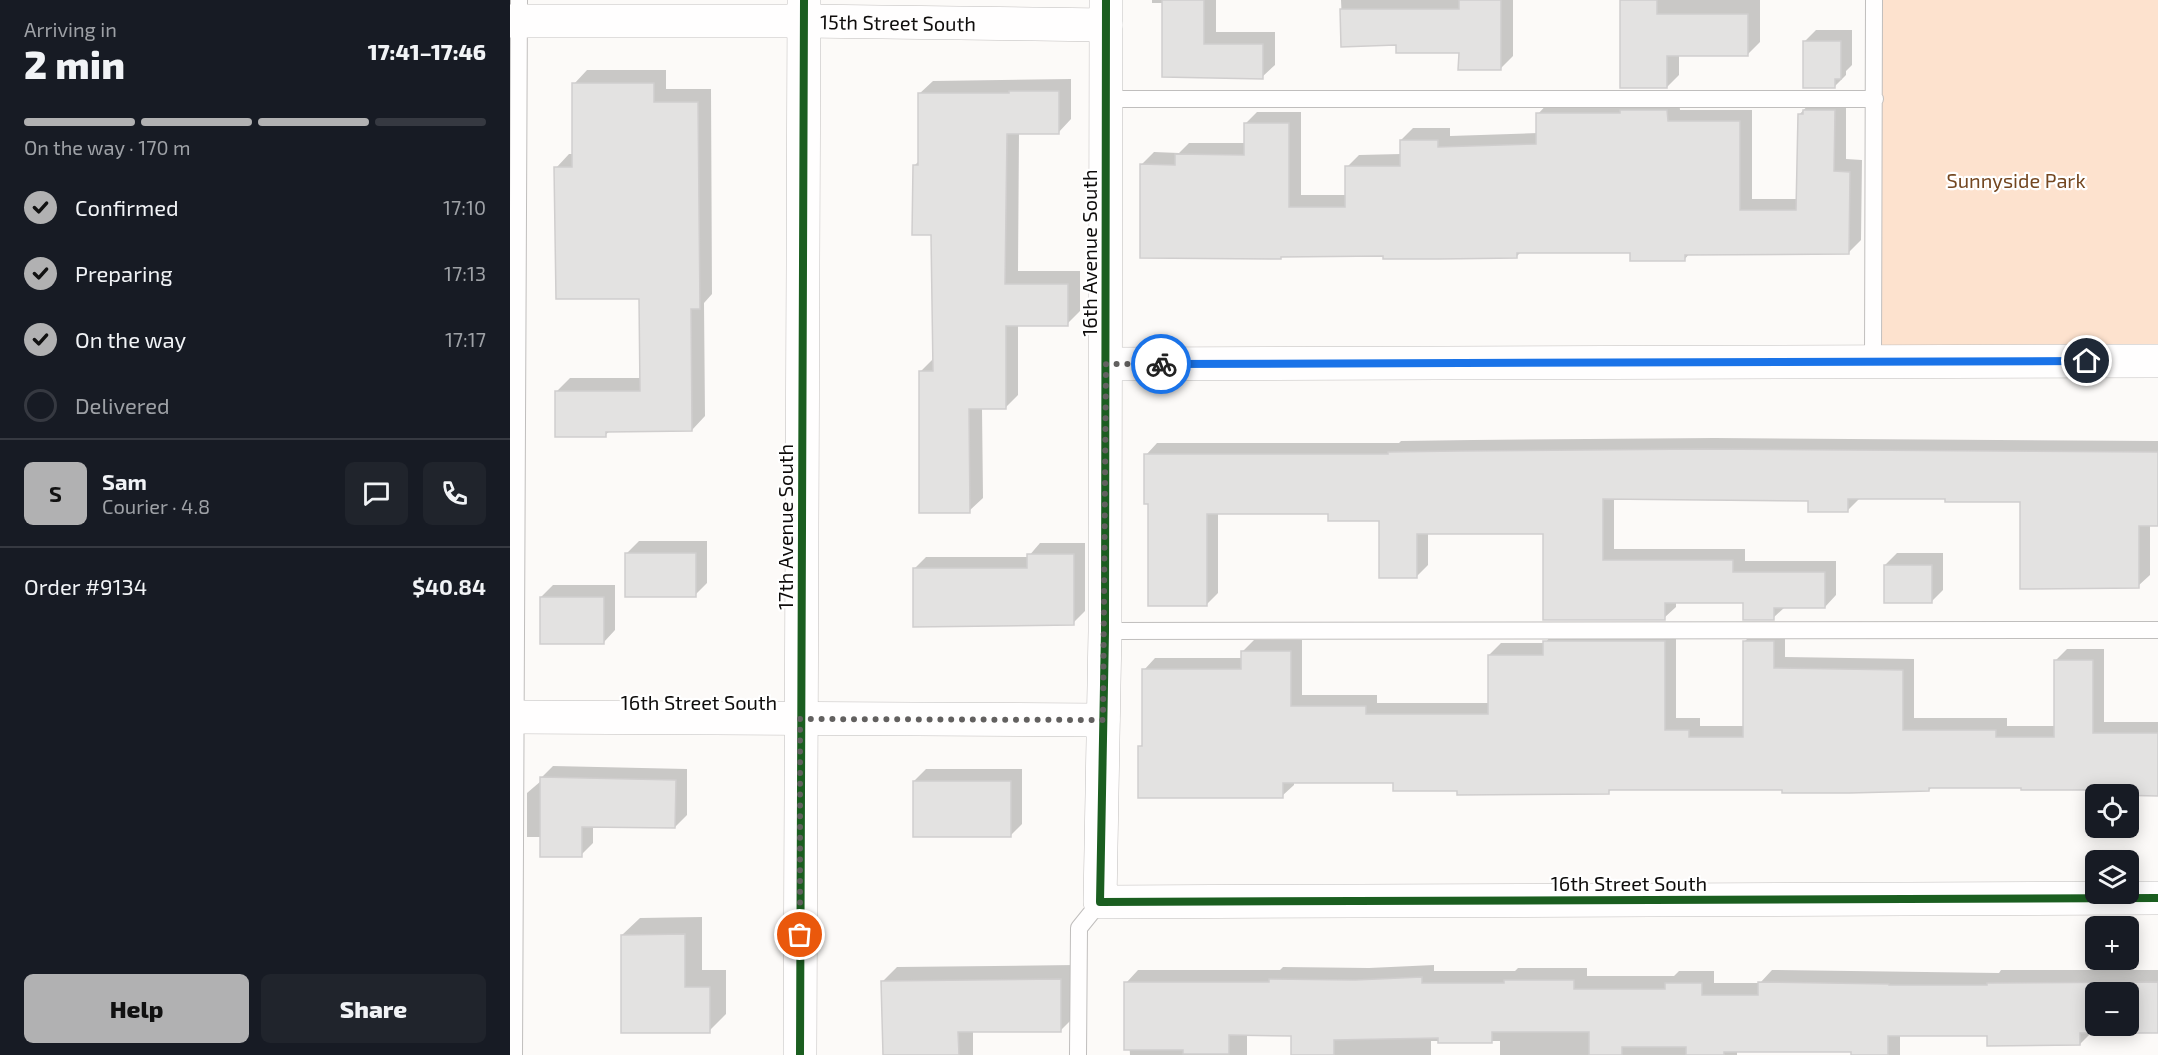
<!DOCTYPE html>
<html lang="en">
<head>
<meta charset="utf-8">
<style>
	body { margin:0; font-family:"Exo 2",sans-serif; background:#20242c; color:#f1f3f6; height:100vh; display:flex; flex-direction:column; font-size:22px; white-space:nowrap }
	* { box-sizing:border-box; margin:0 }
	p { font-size:20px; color:#9ea1a6 }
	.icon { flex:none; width:33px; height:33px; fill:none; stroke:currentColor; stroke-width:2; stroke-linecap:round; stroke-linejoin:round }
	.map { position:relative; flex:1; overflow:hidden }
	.side { display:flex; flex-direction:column; background:#171b24; width:510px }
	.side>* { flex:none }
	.fabs { position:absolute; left:1575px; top:784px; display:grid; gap:12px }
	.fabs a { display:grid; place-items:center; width:54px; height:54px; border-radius:9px; background:#171b24; box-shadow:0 3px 15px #0003; font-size:30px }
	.pin { position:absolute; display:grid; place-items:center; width:51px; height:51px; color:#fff; margin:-26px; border:3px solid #fff; border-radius:50%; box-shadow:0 2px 6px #0007 }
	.courier { position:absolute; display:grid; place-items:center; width:60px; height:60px; margin:-30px; border:4px solid #1a73e8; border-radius:50%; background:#fff; color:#222; box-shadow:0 2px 8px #0007 }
	.headline em { font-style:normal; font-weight:800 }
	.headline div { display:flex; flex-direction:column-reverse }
	.headline { display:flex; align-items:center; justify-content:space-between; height:102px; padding:0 24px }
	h1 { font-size:39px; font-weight:800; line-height:45px }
	.bar { display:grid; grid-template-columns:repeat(4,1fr); gap:9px 6px; align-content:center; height:72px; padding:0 24px }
	.bar i { height:8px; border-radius:4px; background:#363941 }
	.bar .selected { background:#b1b1b2 }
	.bar p { grid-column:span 4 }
	.line { display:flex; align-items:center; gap:15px; padding:0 24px; border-top:2px solid #363941 }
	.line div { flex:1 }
	.round { display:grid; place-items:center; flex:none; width:63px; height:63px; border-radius:9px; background:#20242c }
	ol { padding:0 24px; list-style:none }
	li { display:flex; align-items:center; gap:18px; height:66px }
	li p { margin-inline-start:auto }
	li .icon { padding:6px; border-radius:50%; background:#b1b1b2; color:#111; stroke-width:4 }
	li:last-child { color:#9ea1a6 }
	li i { width:33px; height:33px; border:3px solid #363941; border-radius:50% }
	.button { display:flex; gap:12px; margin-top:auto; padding:12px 24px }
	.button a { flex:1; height:69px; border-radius:9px; background:#b1b1b2; color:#111; font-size:24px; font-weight:800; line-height:69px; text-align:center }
	.button a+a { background:#20242c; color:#f1f3f6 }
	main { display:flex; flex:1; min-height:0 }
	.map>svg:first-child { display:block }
	.green { fill:#fde2ce }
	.shadow { fill:#0003; fill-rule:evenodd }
	.building { fill:#e3e2e1; stroke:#d0cece; stroke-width:1.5; fill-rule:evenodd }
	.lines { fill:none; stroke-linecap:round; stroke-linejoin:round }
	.service-casing { stroke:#c0bebd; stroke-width:18 }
	.minor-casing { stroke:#c0bebd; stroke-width:34 }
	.service { stroke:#fffefe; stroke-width:16 }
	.minor { stroke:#fffefe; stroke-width:33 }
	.cycleway-casing { stroke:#fff; stroke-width:11 }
	.cycleway { stroke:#1b5e20; stroke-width:8 }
	.done { stroke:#62605f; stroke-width:6; stroke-dasharray:0 10.8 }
	.route { stroke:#1a73e8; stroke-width:8 }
	.labels { text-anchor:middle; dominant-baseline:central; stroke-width:4.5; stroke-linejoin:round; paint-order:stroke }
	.street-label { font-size:20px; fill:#0f0d0c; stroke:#fff }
	.park-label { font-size:20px; fill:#744720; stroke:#fff }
</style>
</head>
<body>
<main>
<section class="side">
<div class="headline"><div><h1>2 min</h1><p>Arriving in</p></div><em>17:41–17:46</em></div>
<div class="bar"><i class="selected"></i><i class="selected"></i><i class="selected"></i><i></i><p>On the way · 170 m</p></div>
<ol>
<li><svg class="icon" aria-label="check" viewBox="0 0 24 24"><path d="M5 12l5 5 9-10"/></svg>Confirmed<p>17:10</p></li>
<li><svg class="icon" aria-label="check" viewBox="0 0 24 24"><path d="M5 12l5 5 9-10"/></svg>Preparing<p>17:13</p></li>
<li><svg class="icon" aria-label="check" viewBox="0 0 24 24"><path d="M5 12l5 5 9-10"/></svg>On the way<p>17:17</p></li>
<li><i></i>Delivered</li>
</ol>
<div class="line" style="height:108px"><b class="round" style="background:#b1b1b2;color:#111">S</b><div><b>Sam</b><p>Courier · 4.8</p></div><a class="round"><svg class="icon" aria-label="chat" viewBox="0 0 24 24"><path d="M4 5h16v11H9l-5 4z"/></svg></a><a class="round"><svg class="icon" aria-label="phone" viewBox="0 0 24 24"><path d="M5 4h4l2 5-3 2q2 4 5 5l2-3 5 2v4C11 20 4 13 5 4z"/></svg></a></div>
<div class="line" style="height:78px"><div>Order #9134</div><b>$40.84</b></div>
<div class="button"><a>Help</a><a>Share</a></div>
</section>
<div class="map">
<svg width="1648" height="1055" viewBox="0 0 1648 1055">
	<rect width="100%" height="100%" fill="#fcfaf8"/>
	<!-- green -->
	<path class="green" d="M 1363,0 L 1648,0 L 1648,361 L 1363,360 Z"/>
	<!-- shadow -->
	<path class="shadow" d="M 642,0 L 706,0 L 706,32 L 765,32 L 765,65 L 752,77 L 654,76 L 654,3 L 642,3 Z
		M 831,0 L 1250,0 L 1250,42 L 1238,54 L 1169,54 L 1169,75 L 1157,87 L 1112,0 L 1003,0 L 1003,56 L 991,68 L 950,51 L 888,43 L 833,45 Z
		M 1306,30 L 1342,30 L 1342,65 L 1336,71 L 1336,75 L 1324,87 L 1294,42 Z
		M 77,70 L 156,70 L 156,89 L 201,89 L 202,294 L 194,303 L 195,416 L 182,430 L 100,431 L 95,435 L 46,392 L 60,378 L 131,378 L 130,297 L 46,168 L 59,154 L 64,154 L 64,84 Z
		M 561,79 L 561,119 L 548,133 L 509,133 L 508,271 L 570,271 L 570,311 L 557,324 L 508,324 L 508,395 L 495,408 L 472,408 L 473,498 L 459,511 L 411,371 L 424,358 L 422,234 L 404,166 L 409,161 L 409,94 L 423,81 Z
		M 1169,98 L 1170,110 L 1242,110 L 1242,199 L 1288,199 L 1289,115 L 1301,102 L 1336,98 L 1336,159 L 1352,160 L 1351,240 L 1339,252 L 1180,253 L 1174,260 L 1121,252 L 1011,252 L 1006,257 L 875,255 L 631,165 L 644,152 L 669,153 L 679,143 L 735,143 L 735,124 L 747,112 L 791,112 L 791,195 L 837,195 L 837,167 L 849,155 L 891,154 L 891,140 L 903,128 L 940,128 L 940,136 L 1028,133 L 1028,114 L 1040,101 Z
		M 1204,438 L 1648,441 L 1648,525 L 1640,525 L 1640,575 L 1628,586 L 1512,501 L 1436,498 L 1349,499 L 1337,511 L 1300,500 L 1104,498 L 1104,549 L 1235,549 L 1235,561 L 1326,561 L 1326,595 L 1315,607 L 1275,607 L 1263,618 L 1234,602 L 1166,602 L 1166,607 L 1154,618 L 1035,532 L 918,532 L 918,565 L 906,577 L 870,519 L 819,513 L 708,513 L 708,593 L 696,605 L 639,502 L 636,455 L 647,443 L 889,443 L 891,441 L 962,440 Z
		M 129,541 L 197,541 L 197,583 L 185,595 L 117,553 Z
		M 530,543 L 575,543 L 575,611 L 563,623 L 404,569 L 416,557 L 518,557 Z
		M 1387,553 L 1433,553 L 1433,590 L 1421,602 L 1375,565 Z
		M 43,585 L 105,585 L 105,630 L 94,642 L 31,597 Z
		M 1046,630 L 1166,630 L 1166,718 L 1190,718 L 1190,726 L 1234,726 L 1234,642 L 1246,630 L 1275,630 L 1275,657 L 1404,659 L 1404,718 L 1497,718 L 1497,726 L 1546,726 L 1546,660 L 1557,649 L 1594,649 L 1594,722 L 1648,722 L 1648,795 L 1604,789 L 1513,787 L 1422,787 L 1419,790 L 1102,789 L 1098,792 L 948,790 L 885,782 L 784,782 L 784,785 L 772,796 L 630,747 L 634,743 L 634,670 L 645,658 L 732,658 L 732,652 L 744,640 L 792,640 L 792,695 L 867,695 L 867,703 L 979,703 L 979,655 L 991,643 L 1035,643 Z
		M 43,766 L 177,769 L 177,815 L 165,827 L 83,826 L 83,843 L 71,855 L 31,837 L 17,837 L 17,793 L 31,781 L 31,778 Z
		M 416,769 L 512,769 L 512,824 L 500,836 L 404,781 Z
		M 192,917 L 192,970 L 216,970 L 216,1014 L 199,1031 L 112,935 L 130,918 Z
		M 565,965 L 565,1016 L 550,1031 L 463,1031 L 463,1055 L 374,1055 L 373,981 L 387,967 Z
		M 924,965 L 924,971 L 1005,971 L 1008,968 L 1077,968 L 1077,976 L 1164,976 L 1169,971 L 1204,971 L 1204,983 L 1250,983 L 1262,970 L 1489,973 L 1491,970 L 1648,970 L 1648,1032 L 1582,1032 L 1570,1044 L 1479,1035 L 1390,1035 L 1390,1055 L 1343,1055 L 1343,1050 L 1227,1050 L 1227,1055 L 990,1055 L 990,1041 L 921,1041 L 921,1055 L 782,1055 L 782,1034 L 737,1034 L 737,1055 L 620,1055 L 616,983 L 628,970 L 770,970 L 773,967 L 859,968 ZM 1586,993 L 1618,993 L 1618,1026 L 1586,1026 Z"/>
	<!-- building -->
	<path class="building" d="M 652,0 L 694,0 L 694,44 L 753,44 L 753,79 L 652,77 Z
		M 949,0 L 991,0 L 991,70 L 948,70 L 949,53 L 886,53 L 886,45 L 831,47 L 830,9 L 949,9 Z
		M 1110,0 L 1147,0 L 1147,14 L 1238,14 L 1238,56 L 1157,56 L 1157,88 L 1110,88 Z
		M 1293,41 L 1331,41 L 1331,79 L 1325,79 L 1325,88 L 1293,88 Z
		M 62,83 L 144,83 L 144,102 L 188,102 L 190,309 L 181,309 L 182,431 L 96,432 L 96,437 L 45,437 L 45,391 L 130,391 L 129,299 L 46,299 L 44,167 L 62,167 Z
		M 499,91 L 549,91 L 549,134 L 497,134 L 495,284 L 558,284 L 558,326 L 496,326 L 496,409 L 459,409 L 460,513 L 409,513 L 409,371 L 423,371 L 421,235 L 402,235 L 403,165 L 408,165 L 408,93 L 499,93 Z
		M 1110,110 L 1157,110 L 1158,121 L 1230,121 L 1230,210 L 1286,210 L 1288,114 L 1293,114 L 1293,110 L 1325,110 L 1324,171 L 1340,172 L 1339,254 L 1175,255 L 1175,261 L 1120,261 L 1120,253 L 1007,253 L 1007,258 L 928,259 L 873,259 L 873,256 L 771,257 L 771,259 L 630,258 L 630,164 L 665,165 L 665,154 L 734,155 L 734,123 L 779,123 L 779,207 L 835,207 L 835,166 L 890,166 L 890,140 L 928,140 L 928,147 L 1026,144 L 1026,113 L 1110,113 Z
		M 1192,449 L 1648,452 L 1648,526 L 1629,526 L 1629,588 L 1510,589 L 1510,502 L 1435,502 L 1435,499 L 1338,499 L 1338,512 L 1298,512 L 1298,501 L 1093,499 L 1093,560 L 1223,560 L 1223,572 L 1315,572 L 1315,608 L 1264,608 L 1264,620 L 1233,620 L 1233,603 L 1155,603 L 1155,620 L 1033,620 L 1033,534 L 907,534 L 907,578 L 869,578 L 869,521 L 818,521 L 818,514 L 697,514 L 697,606 L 638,606 L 638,504 L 634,504 L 634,454 L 878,454 L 878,452 L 949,451 Z
		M 115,553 L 186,553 L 186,597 L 115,597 Z
		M 517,554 L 564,554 L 564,625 L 403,627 L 403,568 L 517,568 Z
		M 1374,565 L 1422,565 L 1422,603 L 1374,603 Z
		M 30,597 L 94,597 L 94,644 L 30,644 Z
		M 1033,641 L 1155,641 L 1155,730 L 1179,730 L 1179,737 L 1233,737 L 1233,641 L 1264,641 L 1264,668 L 1393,670 L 1393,730 L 1486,730 L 1486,737 L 1544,737 L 1544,660 L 1583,660 L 1583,733 L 1648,733 L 1648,796 L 1602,795 L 1602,790 L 1511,790 L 1511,788 L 1419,788 L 1419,791 L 1339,793 L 1272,793 L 1272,790 L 1099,790 L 1099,794 L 947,795 L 947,791 L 883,791 L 883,783 L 773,783 L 773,798 L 628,798 L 628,746 L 632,746 L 632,669 L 731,669 L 731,651 L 781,651 L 781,706 L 856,706 L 856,714 L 978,714 L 978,655 L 1033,655 Z
		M 30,777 L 166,780 L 165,828 L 72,827 L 72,857 L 30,857 Z
		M 403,781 L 501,781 L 501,837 L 403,837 Z
		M 175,934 L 175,987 L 200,987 L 200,1033 L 111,1033 L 111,935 Z
		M 912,977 L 912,983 L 994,983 L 994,980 L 1064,980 L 1064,989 L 1155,989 L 1155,983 L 1192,983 L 1192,995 L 1248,995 L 1248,982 L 1379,984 L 1379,985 L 1477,985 L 1477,983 L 1648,982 L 1648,1033 L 1570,1033 L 1570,1045 L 1477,1046 L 1477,1036 L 1378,1036 L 1378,1055 L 1341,1055 L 1341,1052 L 1214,1052 L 1214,1055 L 1176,1055 L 1176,1047 L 1112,1047 L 1112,1055 L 1079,1055 L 1079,1032 L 982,1032 L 982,1043 L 928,1043 L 928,1038 L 824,1040 L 824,1055 L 781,1055 L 781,1036 L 719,1035 L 719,1054 L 673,1054 L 673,1050 L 614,1050 L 614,982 L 759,982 L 759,979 L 845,980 ZM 1586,993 L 1618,993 L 1618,1026 L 1586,1026 Z
		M 551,979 L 551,1032 L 448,1032 L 449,1055 L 373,1055 L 371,981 Z"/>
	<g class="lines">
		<!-- service casing -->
		<g class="service-casing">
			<path id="service" d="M 596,99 L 1365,99
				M 1363,360 L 1364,0
				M 595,631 L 1648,630
				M 4,1055 L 9,0
				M 568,1055 L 569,928 L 590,902"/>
		</g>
		<!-- minor casing -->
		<g class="minor-casing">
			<g id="minor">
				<path d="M 596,0 L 595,631 L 590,902 L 1648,898"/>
				<path id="s1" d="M 0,21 L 294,21 L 596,25"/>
				<path d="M 596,364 L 1648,361"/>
				<path d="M 0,717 L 593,720"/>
				<path d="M 290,1055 L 294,0"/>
			</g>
		</g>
		<!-- service -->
		<use href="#service" class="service"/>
		<!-- minor -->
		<use href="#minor" class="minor"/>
		<!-- cycleway casing -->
		<g class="cycleway-casing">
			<path id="cycleway" d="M 596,0 L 595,631 L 590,902 L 1648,898
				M 290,1055 L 294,0"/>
		</g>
		<!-- cycleway -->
		<use href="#cycleway" class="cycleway"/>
	</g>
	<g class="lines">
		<!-- done -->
		<path class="done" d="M 290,935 L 290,719 L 593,720 L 596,364 L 651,364"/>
		<!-- route -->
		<path class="route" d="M 651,364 L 1577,361"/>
	</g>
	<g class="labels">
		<!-- street labels -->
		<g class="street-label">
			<text stroke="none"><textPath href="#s1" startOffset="388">15th Street South</textPath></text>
			<text transform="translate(579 253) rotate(-90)">16th Avenue South</text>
			<text transform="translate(275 527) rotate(-90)">17th Avenue South</text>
			<text x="189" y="702">16th Street South</text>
			<text x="1119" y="883">16th Street South</text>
		</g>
		<!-- park labels -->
		<g class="park-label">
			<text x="1506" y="180">Sunnyside Park</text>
		</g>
	</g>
</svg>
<div class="fabs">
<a><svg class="icon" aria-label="locate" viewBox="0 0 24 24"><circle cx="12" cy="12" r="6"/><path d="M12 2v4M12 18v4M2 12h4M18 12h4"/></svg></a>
<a><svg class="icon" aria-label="layers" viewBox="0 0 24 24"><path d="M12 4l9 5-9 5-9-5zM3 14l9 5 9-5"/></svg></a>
<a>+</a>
<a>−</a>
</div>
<div class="pin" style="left:290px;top:935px;background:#ea580c"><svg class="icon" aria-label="bag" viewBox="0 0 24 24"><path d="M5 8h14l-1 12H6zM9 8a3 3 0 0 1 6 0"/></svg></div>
<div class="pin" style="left:1577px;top:361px;background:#1f2937"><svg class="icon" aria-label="home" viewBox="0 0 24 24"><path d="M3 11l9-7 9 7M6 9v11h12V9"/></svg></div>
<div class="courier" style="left:651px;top:364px"><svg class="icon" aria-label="bike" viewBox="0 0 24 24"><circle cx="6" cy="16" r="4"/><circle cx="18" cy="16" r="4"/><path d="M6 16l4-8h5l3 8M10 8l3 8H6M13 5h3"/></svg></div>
</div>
</main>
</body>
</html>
